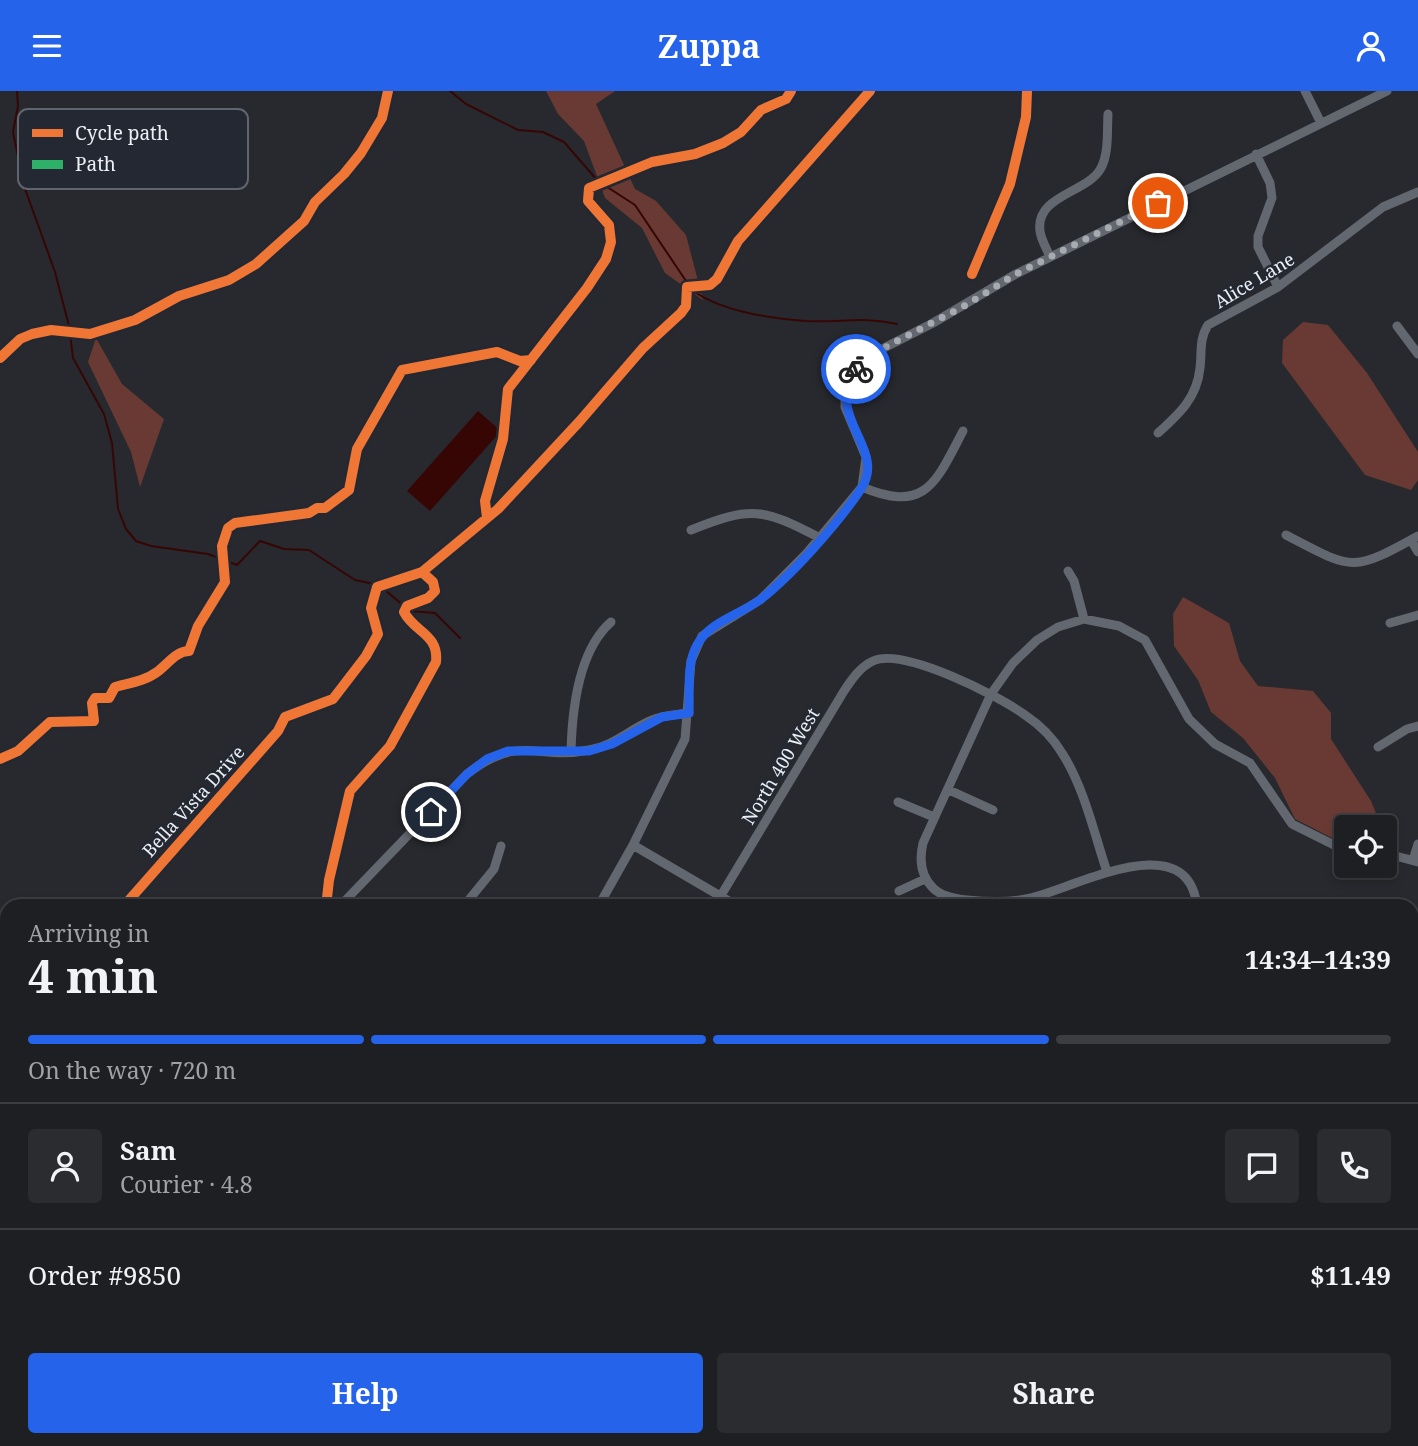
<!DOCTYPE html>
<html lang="en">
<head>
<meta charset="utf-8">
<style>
	body { margin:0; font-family:"Noto Serif",serif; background:#2b2c2f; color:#f1f3f6; height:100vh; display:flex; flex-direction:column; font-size:26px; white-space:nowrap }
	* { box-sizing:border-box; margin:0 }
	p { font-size:23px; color:#a1a2a5 }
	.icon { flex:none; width:38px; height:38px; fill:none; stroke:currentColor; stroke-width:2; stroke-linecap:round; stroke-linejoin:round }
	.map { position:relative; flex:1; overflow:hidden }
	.sheet { position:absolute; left:0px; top:808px; width:1419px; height:548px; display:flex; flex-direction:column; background:#1e1f22; border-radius:21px 21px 0 0; box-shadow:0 4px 10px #0003,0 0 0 2px #3c3d40 }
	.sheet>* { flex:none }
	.fabs { position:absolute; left:1334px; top:724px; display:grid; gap:14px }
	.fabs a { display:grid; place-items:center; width:63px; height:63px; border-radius:7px; background:#1e1f22; box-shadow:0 4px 10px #0003,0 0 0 2px #3c3d40; font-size:35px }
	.pin { position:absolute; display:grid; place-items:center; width:60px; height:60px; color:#fff; margin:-30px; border:4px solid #fff; border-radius:50%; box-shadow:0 2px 7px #0007 }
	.courier { position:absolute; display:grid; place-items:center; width:70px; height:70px; margin:-35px; border:5px solid #2563eb; border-radius:50%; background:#fff; color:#222; box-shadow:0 2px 9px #0007 }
	.summary em { font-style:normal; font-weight:700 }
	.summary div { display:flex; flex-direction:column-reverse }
	.summary { display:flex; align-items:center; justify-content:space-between; height:119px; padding:0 28px }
	h1 { font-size:46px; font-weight:700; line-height:52px }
	.bar { display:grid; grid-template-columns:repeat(4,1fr); gap:10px 7px; align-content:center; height:84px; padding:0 28px }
	.bar i { height:9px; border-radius:5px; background:#3c3d40 }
	.bar .current { background:#2563eb }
	.bar p { grid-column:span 4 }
	.line { display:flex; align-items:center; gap:18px; padding:0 28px; border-top:2px solid #3c3d40 }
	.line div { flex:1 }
	.round { display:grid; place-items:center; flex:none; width:74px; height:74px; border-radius:7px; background:#2b2c2f }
	.cta { display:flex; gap:14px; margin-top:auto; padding:14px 28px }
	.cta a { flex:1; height:80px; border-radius:7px; background:#2563eb; color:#fff; font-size:28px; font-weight:700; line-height:80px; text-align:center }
	.cta a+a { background:#2b2c2f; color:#f1f3f6 }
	header { display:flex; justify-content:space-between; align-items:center; height:91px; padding:0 28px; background:#2563eb; color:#fff; font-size:32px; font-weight:700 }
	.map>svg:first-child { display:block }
	.green { fill:#683a33 }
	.water { fill:#360604 }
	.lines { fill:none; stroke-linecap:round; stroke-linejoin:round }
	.stream { stroke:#360604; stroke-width:2 }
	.minor { stroke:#636770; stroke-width:9 }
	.major { stroke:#5b5f68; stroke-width:10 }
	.quiet { stroke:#2db169; stroke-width:9; stroke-dasharray:18 9; stroke-linecap:butt }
	.cycleway-casing { stroke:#242832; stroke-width:15 }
	.cycleway { stroke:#f07635; stroke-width:10 }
	.done { stroke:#a7aab0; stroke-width:7; stroke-dasharray:0 12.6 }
	.route { stroke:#2563eb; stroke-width:9 }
	.labels { text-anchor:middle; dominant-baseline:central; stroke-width:5; stroke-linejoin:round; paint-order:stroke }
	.street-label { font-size:18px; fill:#ecf0f6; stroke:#242832 }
	.key { fill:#242832; stroke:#60646d; stroke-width:2 }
	.key-label { font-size:19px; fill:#ecf0f6 }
</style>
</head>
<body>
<header><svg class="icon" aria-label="menu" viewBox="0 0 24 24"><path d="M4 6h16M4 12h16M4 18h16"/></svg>Zuppa<svg class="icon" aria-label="person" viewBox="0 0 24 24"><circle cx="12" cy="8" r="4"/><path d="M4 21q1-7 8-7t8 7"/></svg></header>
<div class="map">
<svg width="1418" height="1355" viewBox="0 0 1418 1355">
	<rect width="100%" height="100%" fill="#28292e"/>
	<!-- green -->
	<path class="green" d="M 546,0 L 615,0 L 596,13 L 635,98 L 656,110 L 686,144 L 703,209 L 665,182 L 642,137 L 605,107 L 584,50 L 558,23 Z
		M 1303,231 L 1328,234 L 1367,282 L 1418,361 L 1418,389 L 1411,399 L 1365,384 L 1282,272 L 1283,249 Z
		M 96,247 L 122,293 L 164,328 L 140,396 L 131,361 L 88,271 Z
		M 1183,506 L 1229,532 L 1240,570 L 1258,595 L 1313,600 L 1331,622 L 1331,648 L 1371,710 L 1382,737 L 1346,737 L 1346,749 L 1338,750 L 1295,728 L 1275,687 L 1243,647 L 1211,621 L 1198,589 L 1174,555 L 1173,523 Z"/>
	<!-- water -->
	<path class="water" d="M 478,320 L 501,340 L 430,420 L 407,400 Z"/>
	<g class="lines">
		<!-- stream -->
		<path class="stream" d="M 17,0 L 18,15 L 13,41 L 24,95 L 55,181 L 69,235 L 73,267 L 104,323 L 112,352 L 118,418 L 126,438 L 136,450 L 151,455 L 208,463 L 237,474 L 260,450 L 284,458 L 309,459 L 355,489 L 379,494 L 410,520 L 435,522 L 460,547
			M 450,0 L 466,13 L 518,39 L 543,41 L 564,51 L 597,89
			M 601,92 L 635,114 L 686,190
			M 693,200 C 724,221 769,227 806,230 C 840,232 863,225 897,233
			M 0,893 L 7,903
			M 1412,1142 L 1418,1140
			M 547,1349 L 551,1355"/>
		<!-- minor -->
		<path class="minor" d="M 1305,0 L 1321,32
			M 1256,63 L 1270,92 L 1272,107 L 1258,145 L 1258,156 L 1278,196
			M 1050,166 C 1047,158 1041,149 1040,140 C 1035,104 1088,102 1101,77 C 1109,62 1107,40 1108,23
			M 1397,235 L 1418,263
			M 1158,342 C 1179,323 1197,307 1200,277 C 1202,261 1199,248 1208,234 L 1278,196 L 1383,116 L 1418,101
			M 862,396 C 926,423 936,391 963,340
			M 691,439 C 751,415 763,417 820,447
			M 1286,444 C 1353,479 1351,482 1418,445
			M 1411,449 L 1418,461
			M 1068,480 L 1074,490 L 1084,528
			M 1390,532 L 1418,524
			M 1378,656 L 1407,638 L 1418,635
			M 571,661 C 572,619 578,560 611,531
			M 949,699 L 993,719
			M 898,711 L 934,726
			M 633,754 L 739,816
			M 1384,762 L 1418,771
			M 1413,769 L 1418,753
			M 899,800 L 925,788
			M 123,816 L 278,640 L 285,626
			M 339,816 L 467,683 C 522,641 535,670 589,659 C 614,655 630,638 652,629 C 664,624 676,624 689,622
			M 463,816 L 494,778 L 501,755
			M 598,816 L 633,754 L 685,648 L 691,570 L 702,545 L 760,509 L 807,462 L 862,396 L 866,366 L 845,316 L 845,299 L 858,275 L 878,260 L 933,232 L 1016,183 L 1387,0
			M 714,816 L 844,600 C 852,588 860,576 873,570 C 903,556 999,605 1025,624 C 1040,634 1053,647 1062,662 C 1084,696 1094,742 1107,781
			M 1197,816 C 1188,731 1070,800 1026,808 C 1007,812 987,811 967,809 C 955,808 942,806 933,797 C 921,785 919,769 923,752 L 991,603 L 1013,572 L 1037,549 L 1058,536 L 1084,528 L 1119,535 L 1145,549 L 1189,628 L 1215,653 L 1250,672 L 1292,733 L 1346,760
			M 0,869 L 7,871
			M 0,961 L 7,979
			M 0,998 L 7,984
			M 1412,1000 L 1418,1003
			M 1412,1100 L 1418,1105
			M 6,1233 L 7,1233
			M 1412,1250 L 1418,1261
			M 0,1331 L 7,1314
			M 237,1349 L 240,1355
			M 490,1349 L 497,1355
			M 612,1349 L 615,1355
			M 745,1349 L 748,1355
			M 1056,1349 L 1066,1355
			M 1294,1349 L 1302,1355
			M 943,1354 L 956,1355
			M 92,1355 L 95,1349
			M 314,1355 L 325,1349
			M 725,1355 L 737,1349
			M 1206,1355 L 1208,1349
			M 1320,1355 L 1325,1349"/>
		<!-- major -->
		<path class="major" d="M 1412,1022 L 1418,1011
			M 1255,1355 L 1258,1349"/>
		<!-- quiet -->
		<path class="quiet" d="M 0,862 L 2,870
			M 0,894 L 7,898"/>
		<!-- cycleway casing -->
		<g class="cycleway-casing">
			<path id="cycleway" d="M 972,183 L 1010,93 L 1026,26 L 1027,0
				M 0,267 L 20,248 L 32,243 L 51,239 L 90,243 L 135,229 L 179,205 L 229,189 L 256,173 L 304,130 L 315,111 L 344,83 L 361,62 L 382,27 L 388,0
				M 487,427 L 485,410 L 503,348 L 508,298 L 587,197 L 606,168 L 611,151 L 609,134 L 588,110 L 589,97 L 652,71 L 695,63 L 723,52 L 741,41 L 761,19 L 786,8 L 791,0
				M 0,668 L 18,660 L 50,631 L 94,630 L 92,612 L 95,607 L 109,607 L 115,596 C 129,592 145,590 157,581 C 167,574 176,560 189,560 L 198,535 L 225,491 L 222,455 L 228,437 L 235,432 L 309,422 L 317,417 L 325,417 L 349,399 L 357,358 L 402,279 L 497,261 L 520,270 L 531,269
				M 123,816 L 278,640 L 285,626 L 333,608 L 366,565 L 378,543 L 371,517 L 377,496 L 422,481 L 498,418 L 579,331 L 643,257 L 681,222 L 686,215 L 687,196 L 710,194 L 717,188 L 738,150 L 870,0
				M 326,816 L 329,789 L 350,700 L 390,655 L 436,571 C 439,543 414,541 404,521 L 407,515 L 428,507 L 435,500 L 433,491 L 422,481"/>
		</g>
		<!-- cycleway -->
		<use href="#cycleway" class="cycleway"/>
	</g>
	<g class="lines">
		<!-- done -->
		<path class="done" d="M 856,278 L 878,260 L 966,214 L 1016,183 L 1158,112"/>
		<!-- route -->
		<path class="route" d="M 431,721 L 467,683 L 487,668 L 508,660 L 589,660 L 612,653 L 662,626 L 689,622 C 690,601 686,573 697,554 C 710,530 740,524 761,508 C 792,484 839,431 861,398 C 888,357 823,327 856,278"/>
	</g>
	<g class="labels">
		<!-- street labels -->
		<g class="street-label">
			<text transform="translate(1254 189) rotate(-31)">Alice Lane</text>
			<text transform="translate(780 675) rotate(-59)">North 400 West</text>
			<text transform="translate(193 710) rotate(-48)">Bella Vista Drive</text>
		</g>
	</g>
	<!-- legend -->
	<rect x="18" y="18" width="230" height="80" rx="10" class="key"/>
	<rect x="32" y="38" width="31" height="8" fill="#f07635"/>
	<rect x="32" y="69" width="31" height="9" fill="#2db169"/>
	<g class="key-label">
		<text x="75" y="49">Cycle path</text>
		<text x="75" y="80">Path</text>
	</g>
</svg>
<div class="fabs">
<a><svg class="icon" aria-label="locate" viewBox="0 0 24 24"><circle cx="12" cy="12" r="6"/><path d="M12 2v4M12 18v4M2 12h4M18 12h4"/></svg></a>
</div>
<div class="pin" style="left:1158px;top:112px;background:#ea580c"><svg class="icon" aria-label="bag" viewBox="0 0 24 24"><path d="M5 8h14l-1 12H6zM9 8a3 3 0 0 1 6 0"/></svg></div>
<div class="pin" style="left:431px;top:721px;background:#1f2937"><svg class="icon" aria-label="home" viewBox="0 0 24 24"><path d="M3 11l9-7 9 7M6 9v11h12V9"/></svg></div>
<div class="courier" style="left:856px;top:278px"><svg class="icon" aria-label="bike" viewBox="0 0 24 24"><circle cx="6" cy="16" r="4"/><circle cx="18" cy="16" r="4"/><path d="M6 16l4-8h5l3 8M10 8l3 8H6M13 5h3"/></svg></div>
<section class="sheet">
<div class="summary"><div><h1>4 min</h1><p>Arriving in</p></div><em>14:34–14:39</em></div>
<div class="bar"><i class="current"></i><i class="current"></i><i class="current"></i><i></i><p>On the way · 720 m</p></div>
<div class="line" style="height:126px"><a class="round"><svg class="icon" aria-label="person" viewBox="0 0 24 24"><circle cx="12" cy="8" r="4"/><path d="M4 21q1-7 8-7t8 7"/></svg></a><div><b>Sam</b><p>Courier · 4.8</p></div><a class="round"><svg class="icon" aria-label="chat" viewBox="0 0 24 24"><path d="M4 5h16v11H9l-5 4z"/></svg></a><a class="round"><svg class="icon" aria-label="phone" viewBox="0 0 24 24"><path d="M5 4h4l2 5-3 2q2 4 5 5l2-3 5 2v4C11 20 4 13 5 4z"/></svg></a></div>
<div class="line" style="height:91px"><div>Order #9850</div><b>$11.49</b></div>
<div class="cta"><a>Help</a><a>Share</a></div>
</section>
</div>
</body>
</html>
